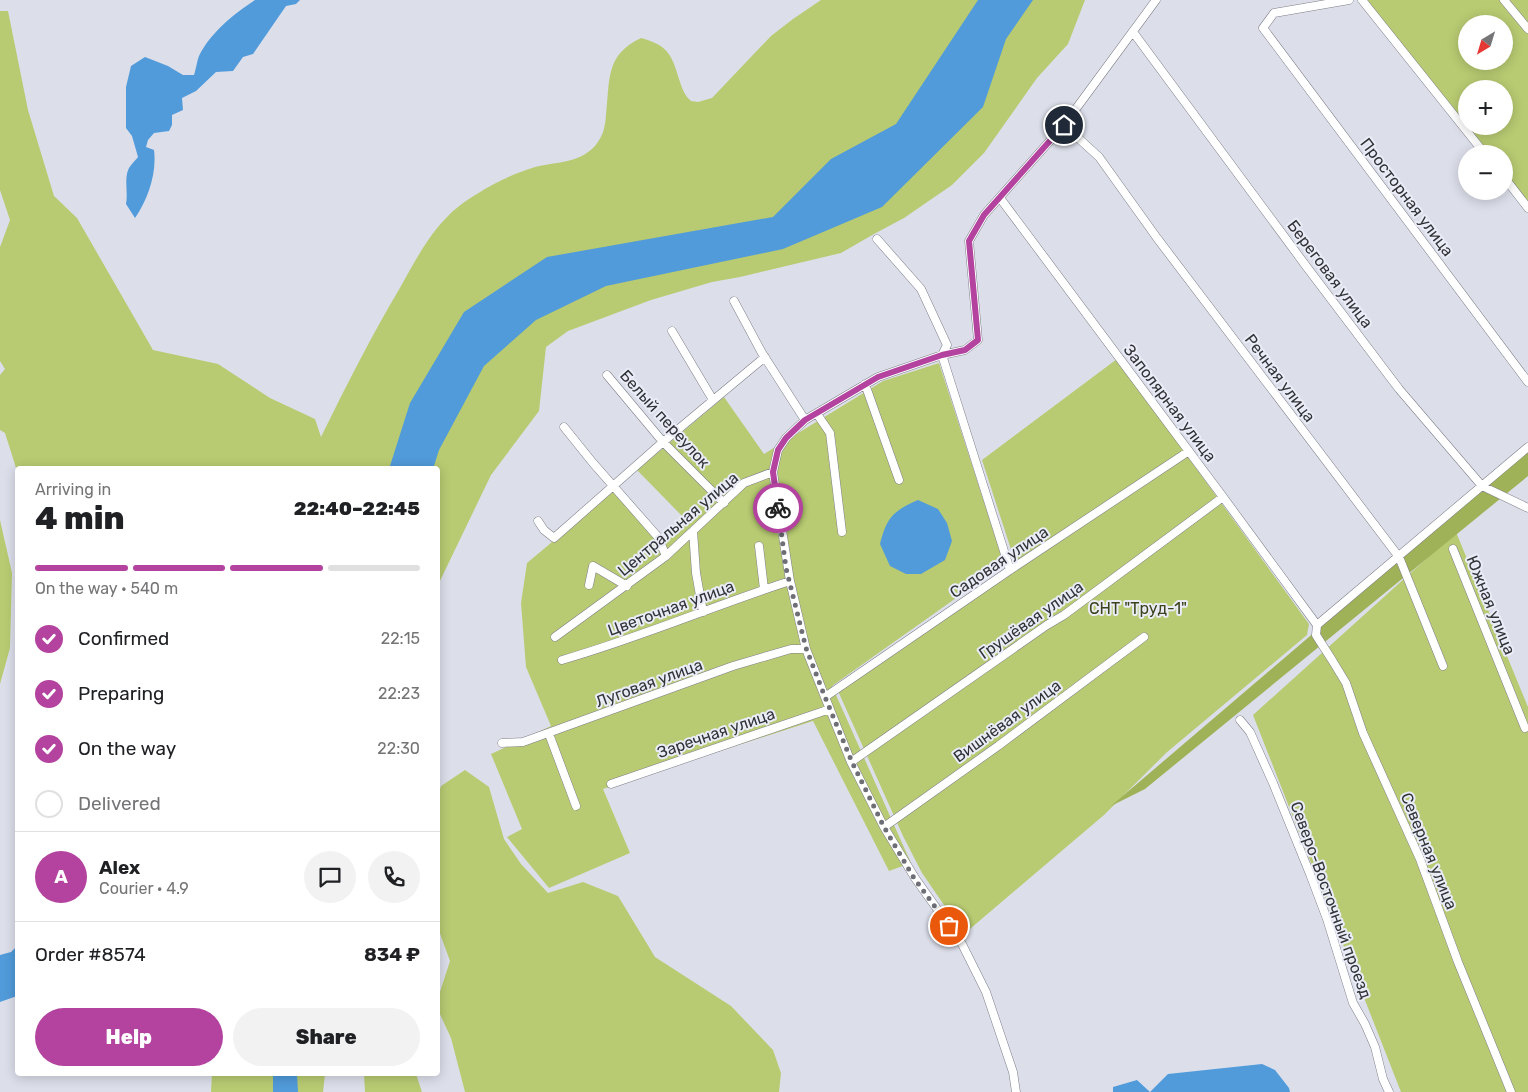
<!DOCTYPE html>
<html lang="en">
<head>
<meta charset="utf-8">
<style>
	body { margin:0; font-family:Rubik,sans-serif; background:#f2f2f2; color:#202124; height:100vh; display:flex; flex-direction:column; font-size:19px; white-space:nowrap }
	* { box-sizing:border-box; margin:0 }
	p { font-size:16px; color:#757577 }
	.icon { flex:none; width:28px; height:28px; fill:none; stroke:currentColor; stroke-width:2; stroke-linecap:round; stroke-linejoin:round }
	.map { position:relative; flex:1; overflow:hidden }
	.details { position:absolute; left:15px; top:466px; width:425px; height:610px; display:flex; flex-direction:column; background:#fff; border-radius:5px; box-shadow:0 2px 12px #0003 }
	.details>* { flex:none }
	.needle { width:32px; rotate:218deg }
	.fabs { position:absolute; left:1458px; top:15px; display:grid; gap:10px }
	.fabs a { display:grid; place-items:center; width:55px; height:55px; border-radius:50%; background:#fff; box-shadow:0 2px 12px #0003; font-size:25px }
	.pin { position:absolute; display:grid; place-items:center; width:42px; height:42px; color:#fff; margin:-21px; border:2px solid #fff; border-radius:50%; box-shadow:0 1px 5px #0007 }
	.courier { position:absolute; display:grid; place-items:center; width:50px; height:50px; margin:-25px; border:4px solid #b3439f; border-radius:50%; background:#fff; color:#222; box-shadow:0 1px 6px #0007 }
	.summary em { font-style:normal; font-weight:800 }
	.summary div { display:flex; flex-direction:column-reverse }
	.summary { display:flex; align-items:center; justify-content:space-between; height:85px; padding:0 20px }
	h1 { font-size:32px; font-weight:800; line-height:38px }
	.bar { display:grid; grid-template-columns:repeat(4,1fr); gap:8px 5px; align-content:center; height:60px; padding:0 20px }
	.bar i { height:6px; border-radius:4px; background:#e0e0e0 }
	.bar .on { background:#b3439f }
	.bar p { grid-column:span 4 }
	.line { display:flex; align-items:center; gap:12px; padding:0 20px; border-top:1px solid #e0e0e0 }
	.line div { flex:1 }
	.round { display:grid; place-items:center; flex:none; width:52px; height:52px; border-radius:26px; background:#f2f2f2 }
	ol { padding:0 20px; list-style:none }
	li { display:flex; align-items:center; gap:15px; height:55px }
	li p { margin-inline-start:auto }
	li .icon { padding:5px; border-radius:50%; background:#b3439f; color:#fff; stroke-width:4 }
	li:last-child { color:#757577 }
	li i { width:28px; height:28px; border:2px solid #e0e0e0; border-radius:50% }
	.cta { display:flex; gap:10px; margin-top:auto; padding:10px 20px }
	.cta a { flex:1; height:58px; border-radius:30px; background:#b3439f; color:#fff; font-size:20px; font-weight:800; line-height:58px; text-align:center }
	.cta a+a { background:#f2f2f2; color:#202124 }
	.map>svg:first-child { display:block }
	.green { fill:#b8cb72; fill-rule:evenodd }
	.forest { fill:#a0b257 }
	.water { fill:#519bda }
	.lines { fill:none; stroke-linecap:round; stroke-linejoin:round }
	.street-casing { stroke:#7d7f89; stroke-width:9 }
	.street { stroke:#fff; stroke-width:8 }
	.done { stroke:#6e6f76; stroke-width:5; stroke-dasharray:0 9 }
	.route { stroke:#b3439f; stroke-width:6 }
	.labels { text-anchor:middle; dominant-baseline:central; stroke-width:4; stroke-linejoin:round; paint-order:stroke }
	.street-label { font-size:16px; fill:#323337; stroke:#eaecf7 }
	.park-label { font-size:16px; fill:#3b421c; stroke:#eaecf7 }
</style>
</head>
<body>
<div class="map">
<svg width="1528" height="1092" viewBox="0 0 1528 1092">
	<rect width="100%" height="100%" fill="#dcdfea"/>
	<!-- green -->
	<path class="green" d="M 821,0 L 1085,0 L 1068,44 L 1037,78 L 984,153 L 952,185 L 904,218 L 874,234 L 841,253 L 740,277 L 712,282 L 651,300 L 568,331 L 546,347 L 539,411 L 491,475 L 438,585 L 438,469 L 18,469 L 17,472 L 17,471 L 5,433 L 0,430 L 0,375 L 5,369 L 0,361 L 0,247 L 10,220 L 0,190 L 0,11 L 8,11 L 28,110 L 54,196 L 77,218 L 153,350 L 218,364 L 270,398 L 315,419 L 321,437 C 346,386 372,335 401,286 C 415,261 429,234 450,214 C 457,207 468,199 477,194 C 494,183 513,174 532,168 C 555,161 577,165 595,146 C 603,136 605,128 606,115 C 610,80 605,55 641,38 C 671,46 672,57 681,85 C 683,91 686,97 691,101 L 698,102 L 712,98 L 771,36 L 793,19 Z
		M 1366,0 L 1528,0 L 1528,206 L 1504,175 L 1504,154 L 1487,154 ZM 1466,24 L 1504,24 L 1504,61 L 1466,61 ZM 1466,89 L 1504,89 L 1504,126 L 1466,126 Z
		M 1117,359 L 1309,624 L 1307,635 L 1166,753 L 1104,815 L 964,934 L 922,873 L 903,836 L 838,691 L 1016,565 L 982,460 Z
		M 939,363 L 1004,564 L 832,686 L 911,863 L 889,871 L 813,721 L 603,789 L 630,853 L 549,888 L 507,837 L 522,829 L 491,754 L 551,726 L 526,667 L 521,603 L 527,563 L 613,491 L 658,539 L 683,517 L 637,470 L 724,397 L 764,454 L 883,381 Z
		M 0,520 L 12,573 L 10,648 L 0,684 Z
		M 1456,532 L 1528,707 L 1528,1092 L 1401,1092 L 1253,715 Z
		M 465,770 L 489,787 L 504,839 L 521,864 L 548,893 L 583,882 L 618,896 L 655,957 L 731,1006 L 773,1050 L 781,1073 L 779,1092 L 465,1092 L 451,1038 L 438,1010 L 438,998 L 450,961 L 438,928 L 438,796 L 441,786 Z
		M 212,1074 L 325,1074 L 323,1092 L 211,1092 Z
		M 364,1074 L 416,1074 L 422,1092 L 365,1092 Z"/>
	<!-- forest -->
	<path class="forest" d="M 1528,450 L 1528,476 L 1145,789 L 1111,806 Z"/>
	<!-- water -->
	<path class="water" d="M 255,0 L 300,0 L 296,4 L 286,6 L 253,54 L 243,57 L 233,71 L 216,72 L 196,91 L 182,98 L 183,110 L 172,115 L 172,125 L 169,131 L 154,133 L 148,140 L 146,147 L 154,150 C 157,173 148,199 135,218 L 126,204 C 128,194 125,183 127,174 C 128,167 134,162 138,157 L 132,136 L 126,128 L 126,87 L 131,66 L 145,57 L 168,66 L 183,75 L 194,75 C 196,69 197,61 199,56 C 211,32 234,14 255,0 Z
		M 978,0 L 1033,0 L 1006,39 L 983,107 L 882,207 L 783,249 L 606,286 L 536,320 L 484,366 L 439,450 L 433,469 L 389,469 L 410,403 L 464,312 L 547,257 L 773,217 L 831,159 L 896,124 Z
		M 918,500 L 938,509 L 947,523 L 952,541 L 945,560 L 921,574 L 906,574 L 890,566 L 880,544 C 887,517 893,511 918,500 Z
		M 17,946 L 17,996 L 0,1002 L 0,955 L 11,952 Z
		M 1262,1064 L 1275,1070 L 1289,1088 L 1290,1092 L 1113,1092 L 1113,1087 L 1137,1080 L 1150,1092 L 1168,1074 Z
		M 273,1074 L 297,1074 L 298,1092 L 273,1092 Z"/>
	<g class="lines">
		<!-- street casing -->
		<g class="street-casing">
			<path id="street" d="M 1349,0 L 1274,13 L 1263,28 L 1528,382
				M 1362,0 L 1485,154
				M 1504,0 L 1528,29
				M 1133,32 L 1306,266 L 1399,389 L 1482,486 L 1528,508
				M 1064,125 L 1099,157 L 1157,238 L 1399,557 L 1443,666
				M 1504,177 L 1528,208
				M 1000,198 L 1223,497 L 1317,625
				M 877,239 L 921,289 L 947,345 L 942,355 L 1010,570
				M 734,301 L 762,353 L 805,420
				M 672,331 L 713,400
				M 607,375 L 663,442 L 724,503
				M 865,384 L 899,480
				M 817,414 L 830,433 L 842,532
				M 564,427 L 593,463 L 658,537 L 666,556
				M 538,521 L 544,530 L 554,538 L 663,442 L 765,357
				M 693,531 L 696,573 L 703,612
				M 759,546 L 764,589
				M 1453,549 L 1525,728
				M 589,585 L 593,566 L 627,586
				M 1317,625 L 1316,635 L 1332,660 L 1346,683 L 1363,733 L 1420,859 L 1458,962 L 1511,1092
				M 1317,625 L 1528,447
				M 555,637 L 666,556 L 744,483 L 773,472
				M 562,660 C 639,638 713,606 790,581
				M 825,697 L 1010,570 L 1189,451
				M 1240,720 L 1250,732 L 1273,783 L 1310,874 L 1327,919 L 1353,1003 L 1365,1024 L 1375,1047 L 1383,1079 L 1389,1092
				M 549,734 L 576,806
				M 502,743 L 523,742 L 733,666 L 791,649 L 806,649
				M 851,762 L 1047,625 L 1064,615 L 1223,497
				M 611,784 L 830,709
				M 884,827 L 998,746 L 1144,637
				M 1016,1092 L 1013,1072 L 986,992 L 962,944 L 915,878 L 884,827 L 851,762 L 825,697 L 806,649 L 790,581 L 773,472 L 778,450 L 786,438 L 805,420 L 878,377 L 942,355 L 965,350 L 978,340 L 969,241 L 984,215 L 1064,125 L 1156,0"/>
		</g>
		<!-- street -->
		<use href="#street" class="street"/>
	</g>
	<g class="lines">
		<!-- done -->
		<path class="done" d="M 778,508 L 786,568 L 806,648 L 825,697 L 852,762 L 884,827 L 914,878 L 949,926"/>
		<!-- route -->
		<path class="route" d="M 778,508 L 773,472 L 778,450 L 786,438 L 805,420 L 878,377 L 942,355 L 965,350 L 978,340 L 969,241 L 984,215 L 1064,125"/>
	</g>
	<g class="labels">
		<!-- street labels -->
		<g class="street-label">
			<text transform="translate(1407 197) rotate(53)">Просторная улица</text>
			<text transform="translate(1330 274) rotate(53)">Береговая улица</text>
			<text transform="translate(1280 378) rotate(53)">Речная улица</text>
			<text transform="translate(1170 403) rotate(53)">Заполярная улица</text>
			<text transform="translate(665 419) rotate(48)">Белый переулок</text>
			<text transform="translate(678 524) rotate(-40)">Центральная улица</text>
			<text transform="translate(999 562) rotate(-34)">Садовая улица</text>
			<text transform="translate(1491 605) rotate(68)">Южная улица</text>
			<text transform="translate(671 608) rotate(-20)">Цветочная улица</text>
			<text transform="translate(1031 620) rotate(-35)">Грушёвая улица</text>
			<text transform="translate(649 683) rotate(-20)">Луговая улица</text>
			<text transform="translate(1007 721) rotate(-36)">Вишнёвая улица</text>
			<text transform="translate(716 733) rotate(-19)">Заречная улица</text>
			<text transform="translate(1429 851) rotate(68)">Северная улица</text>
			<text transform="translate(1331 900) rotate(70)">Северо-Восточный проезд</text>
		</g>
		<!-- park labels -->
		<g class="park-label">
			<text x="1138" y="608">СНТ "Труд-1"</text>
		</g>
	</g>
</svg>
<div class="fabs">
<a><svg class="needle" viewBox="-14 -14 28 28"><path d="M0-13l5 13h-10z" fill="#e53935"/><path d="M0 13l5-13h-10z" fill="#757577"/></svg></a>
<a>+</a>
<a>−</a>
</div>
<div class="pin" style="left:949px;top:926px;background:#ea580c"><svg class="icon" aria-label="bag" viewBox="0 0 24 24"><path d="M5 8h14l-1 12H6zM9 8a3 3 0 0 1 6 0"/></svg></div>
<div class="pin" style="left:1064px;top:125px;background:#1f2937"><svg class="icon" aria-label="home" viewBox="0 0 24 24"><path d="M3 11l9-7 9 7M6 9v11h12V9"/></svg></div>
<div class="courier" style="left:778px;top:508px"><svg class="icon" aria-label="bike" viewBox="0 0 24 24"><circle cx="6" cy="16" r="4"/><circle cx="18" cy="16" r="4"/><path d="M6 16l4-8h5l3 8M10 8l3 8H6M13 5h3"/></svg></div>
<section class="details">
<div class="summary"><div><h1>4 min</h1><p>Arriving in</p></div><em>22:40–22:45</em></div>
<div class="bar"><i class="on"></i><i class="on"></i><i class="on"></i><i></i><p>On the way · 540 m</p></div>
<ol>
<li><svg class="icon" aria-label="check" viewBox="0 0 24 24"><path d="M5 12l5 5 9-10"/></svg>Confirmed<p>22:15</p></li>
<li><svg class="icon" aria-label="check" viewBox="0 0 24 24"><path d="M5 12l5 5 9-10"/></svg>Preparing<p>22:23</p></li>
<li><svg class="icon" aria-label="check" viewBox="0 0 24 24"><path d="M5 12l5 5 9-10"/></svg>On the way<p>22:30</p></li>
<li><i></i>Delivered</li>
</ol>
<div class="line" style="height:90px"><b class="round" style="background:#b3439f;color:#fff">A</b><div><b>Alex</b><p>Courier · 4.9</p></div><a class="round"><svg class="icon" aria-label="chat" viewBox="0 0 24 24"><path d="M4 5h16v11H9l-5 4z"/></svg></a><a class="round"><svg class="icon" aria-label="phone" viewBox="0 0 24 24"><path d="M5 4h4l2 5-3 2q2 4 5 5l2-3 5 2v4C11 20 4 13 5 4z"/></svg></a></div>
<div class="line" style="height:65px"><div>Order #8574</div><b>834 ₽</b></div>
<div class="cta"><a>Help</a><a>Share</a></div>
</section>
</div>
</body>
</html>
